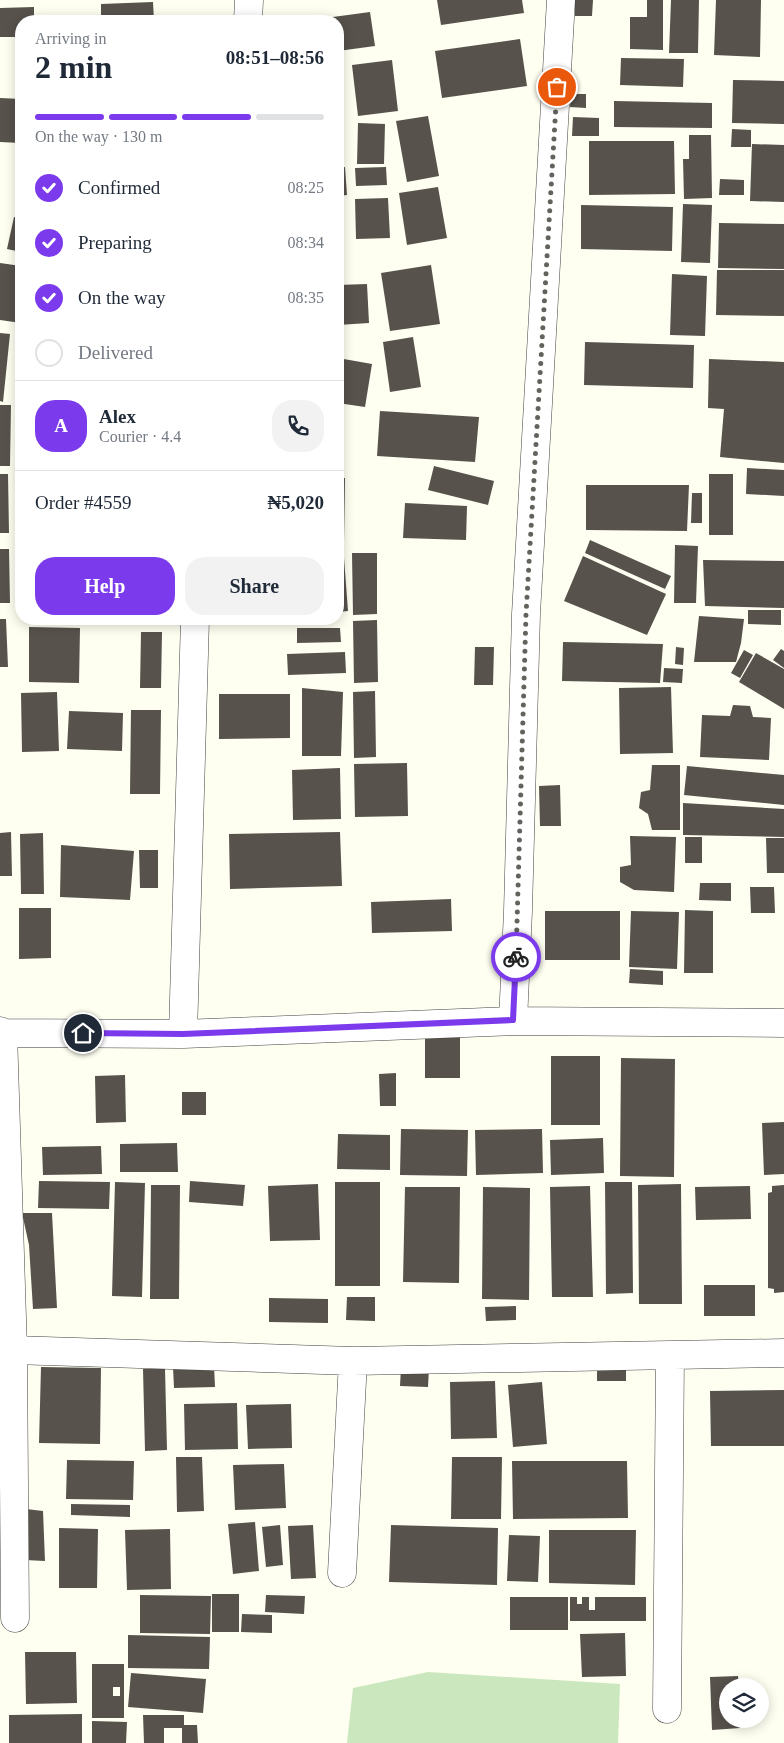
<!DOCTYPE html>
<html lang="en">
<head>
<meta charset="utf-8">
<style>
	body { margin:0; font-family:"Times New Roman",serif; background:#f2f2f3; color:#1f2937; height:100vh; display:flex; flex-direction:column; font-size:19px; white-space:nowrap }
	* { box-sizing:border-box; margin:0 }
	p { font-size:16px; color:#747a83 }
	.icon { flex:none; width:28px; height:28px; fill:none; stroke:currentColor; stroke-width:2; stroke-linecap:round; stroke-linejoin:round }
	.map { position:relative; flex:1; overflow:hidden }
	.sheet { position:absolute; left:15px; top:15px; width:329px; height:610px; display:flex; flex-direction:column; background:#fff; border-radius:20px; box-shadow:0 2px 12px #0003 }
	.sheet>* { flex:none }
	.fabs { position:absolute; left:719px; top:1678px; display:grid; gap:10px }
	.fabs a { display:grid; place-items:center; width:50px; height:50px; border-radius:50%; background:#fff; box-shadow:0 2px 12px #0003; font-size:25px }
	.pin { position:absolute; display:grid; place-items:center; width:42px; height:42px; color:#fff; margin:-21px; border:2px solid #fff; border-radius:50%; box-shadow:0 1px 5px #0007 }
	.courier { position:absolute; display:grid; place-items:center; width:50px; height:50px; margin:-25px; border:4px solid #7c3aed; border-radius:50%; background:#fff; color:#222; box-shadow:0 1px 6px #0007 }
	.overview em { font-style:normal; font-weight:800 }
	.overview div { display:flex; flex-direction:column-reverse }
	.overview { display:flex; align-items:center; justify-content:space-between; height:85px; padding:0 20px }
	h1 { font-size:32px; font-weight:800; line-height:38px }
	.bar { display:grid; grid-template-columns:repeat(4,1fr); gap:8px 5px; align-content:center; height:60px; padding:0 20px }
	.bar i { height:6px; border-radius:4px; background:#e0e1e3 }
	.bar .active { background:#7c3aed }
	.bar p { grid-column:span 4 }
	.line { display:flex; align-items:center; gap:12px; padding:0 20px; border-top:1px solid #e0e1e3 }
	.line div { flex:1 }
	.round { display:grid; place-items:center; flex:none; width:52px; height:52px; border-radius:20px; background:#f2f2f3 }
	ol { padding:0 20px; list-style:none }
	li { display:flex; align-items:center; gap:15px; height:55px }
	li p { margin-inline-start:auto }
	li .icon { padding:5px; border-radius:50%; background:#7c3aed; color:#fff; stroke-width:4 }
	li:last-child { color:#747a83 }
	li i { width:28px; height:28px; border:2px solid #e0e1e3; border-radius:50% }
	.button { display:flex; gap:10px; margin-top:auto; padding:10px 20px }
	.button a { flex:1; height:58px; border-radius:20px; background:#7c3aed; color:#fff; font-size:20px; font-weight:800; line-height:58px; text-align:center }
	.button a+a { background:#f2f2f3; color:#1f2937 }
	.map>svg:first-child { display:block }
	.green { fill:#cbe7bd }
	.building { fill:#57524c; fill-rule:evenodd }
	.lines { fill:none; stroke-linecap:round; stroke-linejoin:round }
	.minor-casing { stroke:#424242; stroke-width:29 }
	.minor { stroke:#fff; stroke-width:28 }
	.done { stroke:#63635e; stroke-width:5; stroke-dasharray:0 9 }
	.route { stroke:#7c3aed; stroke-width:6 }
</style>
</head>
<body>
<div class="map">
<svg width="784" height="1743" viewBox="0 0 784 1743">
	<rect width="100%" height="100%" fill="#fefef1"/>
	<!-- green -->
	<path class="green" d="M 428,1672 L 620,1684 L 618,1743 L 347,1743 L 353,1688 Z"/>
	<!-- building -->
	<path class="building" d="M 437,0 L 522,0 L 524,13 L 441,25 Z
		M 575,0 L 593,0 L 592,16 L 575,16 Z
		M 647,0 L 663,0 L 663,50 L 630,49 L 630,17 L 647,17 Z
		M 671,0 L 699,0 L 698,53 L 669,53 Z
		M 716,0 L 761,0 L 760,57 L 714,55 Z
		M 153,2 L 154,21 L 101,21 L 101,4 Z
		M 34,7 L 34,21 L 21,21 L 21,37 L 0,37 L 0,8 Z
		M 370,12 L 375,46 L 338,51 L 338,21 L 318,21 L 318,19 Z
		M 520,39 L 527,86 L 442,98 L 435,51 Z
		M 621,58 L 684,59 L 683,87 L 620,85 Z
		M 392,60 L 398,111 L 358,116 L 352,65 Z
		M 733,80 L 784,81 L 784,124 L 732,123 Z
		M 571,94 L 586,94 L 586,108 L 570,107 Z
		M 0,98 L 21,99 L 21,143 L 0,142 Z
		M 614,101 L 712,103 L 712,128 L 614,127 Z
		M 428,116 L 439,176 L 407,182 L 396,121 Z
		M 573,117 L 599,118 L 599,136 L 572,136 Z
		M 358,123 L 385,124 L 384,164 L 357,164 Z
		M 732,129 L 751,130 L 751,147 L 731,147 Z
		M 689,135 L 711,135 L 712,198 L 684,199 L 683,159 L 689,159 Z
		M 589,141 L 674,141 L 675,194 L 589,195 Z
		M 752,144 L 784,145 L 784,202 L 750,201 Z
		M 345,167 L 347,195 L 338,196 L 338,168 Z
		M 386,167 L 387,185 L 356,186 L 355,168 Z
		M 720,179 L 744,180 L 744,195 L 719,195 Z
		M 438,187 L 447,238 L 407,245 L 399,193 Z
		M 388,198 L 390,238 L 356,239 L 355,199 Z
		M 683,204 L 712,205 L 710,263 L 681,262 Z
		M 581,205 L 673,207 L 672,251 L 581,249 Z
		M 14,217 L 21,218 L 21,252 L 7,249 Z
		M 719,223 L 784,224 L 784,269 L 718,268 Z
		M 0,263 L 21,266 L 21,323 L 0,320 Z
		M 431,265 L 440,324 L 390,331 L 381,273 Z
		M 717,270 L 784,270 L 784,316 L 716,315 Z
		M 672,274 L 707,276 L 705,336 L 670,335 Z
		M 367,284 L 369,323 L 338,325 L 338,285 Z
		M 0,333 L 10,334 L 3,402 L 0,401 Z
		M 413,337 L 421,387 L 390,392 L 383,342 Z
		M 585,342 L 694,345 L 693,388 L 584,385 Z
		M 338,358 L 372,364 L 365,407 L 338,403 Z
		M 709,359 L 784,362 L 784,463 L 720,457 L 724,409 L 708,408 Z
		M 0,405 L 11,405 L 10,466 L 0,466 Z
		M 380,411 L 479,417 L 475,462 L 377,456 Z
		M 434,466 L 494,481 L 488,505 L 428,490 Z
		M 747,468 L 784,470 L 784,496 L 746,494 Z
		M 0,474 L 8,474 L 9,533 L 0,533 Z
		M 709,474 L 733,474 L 733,535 L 709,535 Z
		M 338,478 L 345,478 L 344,542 L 338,542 Z
		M 586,485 L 689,485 L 687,531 L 586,530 Z
		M 692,493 L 702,493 L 702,523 L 691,523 Z
		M 405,503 L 467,506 L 466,540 L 403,538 Z
		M 590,540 L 671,576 L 665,589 L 585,553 Z
		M 675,545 L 698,546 L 696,603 L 674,603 Z
		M 0,549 L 9,549 L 10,603 L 0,603 Z
		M 352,553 L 377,553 L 377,614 L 353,615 Z
		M 583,556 L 666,594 L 647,635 L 564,601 Z
		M 338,558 L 344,558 L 348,611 L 338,612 Z
		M 703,560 L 784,561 L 784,608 L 705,606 Z
		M 20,575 L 21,575 L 21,599 L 18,599 Z
		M 748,610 L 781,610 L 781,625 L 748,624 Z
		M 699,616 L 744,619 L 741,643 L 736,662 L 694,662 Z
		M 0,619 L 6,619 L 8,667 L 0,667 Z
		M 377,620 L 378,682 L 354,683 L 353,621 Z
		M 29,627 L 80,628 L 79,683 L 29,682 Z
		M 297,628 L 340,628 L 341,642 L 297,643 Z
		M 141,632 L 162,632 L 161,688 L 140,688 Z
		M 563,642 L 663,644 L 660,683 L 562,681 Z
		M 475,647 L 494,647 L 493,685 L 474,685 Z
		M 676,647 L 684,648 L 683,665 L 675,664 Z
		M 781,649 L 784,651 L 784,668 L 773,660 Z
		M 744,650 L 753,655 L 740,678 L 731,673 Z
		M 345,652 L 346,673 L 288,675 L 287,654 Z
		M 756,653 L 784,669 L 784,709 L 739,682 Z
		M 664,668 L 683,669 L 682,683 L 663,682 Z
		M 671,687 L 673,753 L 620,754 L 619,688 Z
		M 302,688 L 343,692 L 341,756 L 302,756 Z
		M 375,691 L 376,757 L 354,758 L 353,692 Z
		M 57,692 L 59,751 L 22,752 L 21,693 Z
		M 219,694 L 290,694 L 290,738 L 219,739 Z
		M 733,705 L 750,706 L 753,717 L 771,718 L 769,760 L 700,757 L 702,715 L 730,716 Z
		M 131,710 L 161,710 L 160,794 L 130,794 Z
		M 69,711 L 123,713 L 122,751 L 67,749 Z
		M 407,763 L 408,816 L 355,817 L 354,764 Z
		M 652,765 L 680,765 L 680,830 L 652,830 L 648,814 L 639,808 L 641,792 L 650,790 Z
		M 687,766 L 784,775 L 784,805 L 684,795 Z
		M 340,768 L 341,819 L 293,820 L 292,770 Z
		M 560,785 L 561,826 L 540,826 L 539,786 Z
		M 683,803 L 784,809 L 784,837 L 683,835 Z
		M 11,832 L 12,876 L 0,876 L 0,833 Z
		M 340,832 L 342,886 L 230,889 L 229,834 Z
		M 43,833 L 44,894 L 21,894 L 20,834 Z
		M 630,836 L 676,837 L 674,892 L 634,890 L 620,882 L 620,867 L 631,865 Z
		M 685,837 L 702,837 L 702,863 L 685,863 Z
		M 766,838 L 784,838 L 784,873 L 767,873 Z
		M 61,845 L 134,851 L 130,900 L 60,897 Z
		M 139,850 L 158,850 L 158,888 L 140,888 Z
		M 700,883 L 731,883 L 731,901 L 699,900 Z
		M 750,887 L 774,887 L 775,913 L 751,913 Z
		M 451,899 L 452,931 L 372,933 L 371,902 Z
		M 19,908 L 51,908 L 51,958 L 19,959 Z
		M 685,910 L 713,911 L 713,973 L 684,973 Z
		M 545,911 L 620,911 L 620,960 L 545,960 Z
		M 631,911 L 679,912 L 677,969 L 629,967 Z
		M 630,969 L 663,971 L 663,985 L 629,983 Z
		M 425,1035 L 460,1035 L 460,1078 L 425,1078 Z
		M 551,1056 L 600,1056 L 600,1125 L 551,1125 Z
		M 621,1058 L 675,1059 L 674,1177 L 620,1176 Z
		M 396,1073 L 396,1106 L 380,1106 L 379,1074 Z
		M 125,1075 L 126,1122 L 96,1123 L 95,1076 Z
		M 182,1092 L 206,1092 L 206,1115 L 182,1115 Z
		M 784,1122 L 784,1174 L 764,1175 L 762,1123 Z
		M 401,1129 L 468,1130 L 467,1176 L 400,1175 Z
		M 542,1129 L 543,1173 L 476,1175 L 475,1130 Z
		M 338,1134 L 390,1135 L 390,1170 L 337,1169 Z
		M 603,1138 L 604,1173 L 551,1175 L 550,1140 Z
		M 177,1143 L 178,1172 L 120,1172 L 120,1144 Z
		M 101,1146 L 102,1174 L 43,1175 L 42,1147 Z
		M 39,1181 L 110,1182 L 109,1209 L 38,1208 Z
		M 190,1181 L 245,1185 L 243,1206 L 189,1202 Z
		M 115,1182 L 145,1183 L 142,1297 L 112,1296 Z
		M 335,1182 L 380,1182 L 380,1286 L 335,1286 Z
		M 605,1182 L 632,1182 L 633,1293 L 606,1294 Z
		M 318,1184 L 320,1240 L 270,1241 L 268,1186 Z
		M 681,1184 L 682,1304 L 639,1304 L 638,1185 Z
		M 151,1185 L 180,1185 L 179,1299 L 150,1299 Z
		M 784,1185 L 784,1292 L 774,1293 L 774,1289 L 768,1288 L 768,1193 L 772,1192 L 772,1186 Z
		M 590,1186 L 593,1297 L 552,1297 L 550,1187 Z
		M 750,1186 L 751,1219 L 696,1220 L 695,1187 Z
		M 405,1187 L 460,1187 L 459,1283 L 403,1282 Z
		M 483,1187 L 530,1188 L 529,1300 L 482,1299 Z
		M 22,1213 L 52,1213 L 57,1308 L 33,1309 L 29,1245 Z
		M 704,1285 L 755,1285 L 755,1316 L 704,1316 Z
		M 347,1297 L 375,1297 L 375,1321 L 346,1320 Z
		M 269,1298 L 328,1299 L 328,1323 L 269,1322 Z
		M 516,1306 L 516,1320 L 486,1321 L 485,1307 Z
		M 626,1361 L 626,1381 L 597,1381 L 597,1362 Z
		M 214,1366 L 215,1387 L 174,1388 L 173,1367 Z
		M 41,1367 L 101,1368 L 100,1444 L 39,1443 Z
		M 401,1367 L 429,1368 L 428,1387 L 400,1386 Z
		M 143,1369 L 165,1369 L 167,1450 L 145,1451 Z
		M 495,1381 L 497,1438 L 451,1439 L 450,1382 Z
		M 542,1382 L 547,1444 L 513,1447 L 508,1385 Z
		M 784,1390 L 784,1446 L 711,1446 L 710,1391 Z
		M 237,1403 L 238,1449 L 185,1450 L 184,1404 Z
		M 291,1404 L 292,1448 L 248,1449 L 246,1405 Z
		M 176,1457 L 202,1457 L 204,1511 L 177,1512 Z
		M 452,1457 L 502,1457 L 501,1519 L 451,1519 Z
		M 67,1460 L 134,1461 L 133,1500 L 66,1499 Z
		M 512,1461 L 627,1461 L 628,1518 L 513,1519 Z
		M 284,1464 L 286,1508 L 235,1510 L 233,1465 Z
		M 71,1504 L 130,1505 L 130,1517 L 71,1515 Z
		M 26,1509 L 43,1511 L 45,1561 L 25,1560 Z
		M 255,1522 L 259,1571 L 233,1574 L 228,1524 Z
		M 280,1525 L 283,1565 L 266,1567 L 262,1527 Z
		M 313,1525 L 316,1578 L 291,1579 L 288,1526 Z
		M 391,1525 L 498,1528 L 497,1585 L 389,1582 Z
		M 59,1528 L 98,1529 L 97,1588 L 59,1588 Z
		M 170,1529 L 171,1589 L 127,1590 L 125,1530 Z
		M 549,1530 L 636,1530 L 635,1585 L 549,1583 Z
		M 509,1535 L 540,1536 L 538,1582 L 507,1581 Z
		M 212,1594 L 239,1594 L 239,1632 L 212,1632 Z
		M 140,1595 L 211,1596 L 210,1634 L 140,1633 Z
		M 266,1595 L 305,1596 L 304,1614 L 265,1612 Z
		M 510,1597 L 568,1597 L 568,1630 L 510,1630 Z
		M 570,1597 L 577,1597 L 577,1604 L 582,1604 L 582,1597 L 589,1597 L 589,1610 L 595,1610 L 595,1597 L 646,1597 L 646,1621 L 570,1621 Z
		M 242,1614 L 272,1615 L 272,1633 L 241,1632 Z
		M 625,1633 L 626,1676 L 582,1677 L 580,1634 Z
		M 128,1635 L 210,1637 L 209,1669 L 128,1668 Z
		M 25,1652 L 76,1652 L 77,1703 L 26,1704 Z
		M 92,1664 L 124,1664 L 124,1718 L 92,1718 ZM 113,1687 L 120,1687 L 120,1696 L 113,1696 Z
		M 131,1673 L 206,1679 L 203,1713 L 128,1707 Z
		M 738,1676 L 739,1686 L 728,1686 L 728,1719 L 740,1719 L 740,1728 L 712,1730 L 710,1677 Z
		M 82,1714 L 82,1743 L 9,1743 L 9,1715 Z
		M 143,1715 L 184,1715 L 184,1725 L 197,1725 L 198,1743 L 182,1743 L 182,1728 L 164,1728 L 164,1743 L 144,1743 Z
		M 92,1721 L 127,1722 L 126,1743 L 92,1743 Z"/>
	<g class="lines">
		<!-- minor casing -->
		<g class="minor-casing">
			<path id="minor" d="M 248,21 L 249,0
				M 513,1021 L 518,911 L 526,614 L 561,0
				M 0,1031 L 3,1033 L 183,1034 L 513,1021 L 784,1023
				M 3,1033 L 13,1350 L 15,1618
				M 183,1034 L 195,619
				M 13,1350 L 353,1361 L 784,1353
				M 342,1573 L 353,1361
				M 667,1709 L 670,1356"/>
		</g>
		<!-- minor -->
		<use href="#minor" class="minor"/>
	</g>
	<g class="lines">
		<!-- done -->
		<path class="done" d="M 516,957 L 526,614 L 557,87"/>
		<!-- route -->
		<path class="route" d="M 83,1033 L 183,1034 L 513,1020 L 516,957"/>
	</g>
</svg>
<div class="fabs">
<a><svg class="icon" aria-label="layers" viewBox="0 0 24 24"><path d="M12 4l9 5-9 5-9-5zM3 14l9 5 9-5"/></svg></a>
</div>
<div class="pin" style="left:557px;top:87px;background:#ea580c"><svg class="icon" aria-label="bag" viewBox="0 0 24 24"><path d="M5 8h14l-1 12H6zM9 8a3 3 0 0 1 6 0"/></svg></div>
<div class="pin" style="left:83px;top:1033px;background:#1f2937"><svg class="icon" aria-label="home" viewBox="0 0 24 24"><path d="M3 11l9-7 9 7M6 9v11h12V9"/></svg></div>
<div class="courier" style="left:516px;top:957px"><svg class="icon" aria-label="bike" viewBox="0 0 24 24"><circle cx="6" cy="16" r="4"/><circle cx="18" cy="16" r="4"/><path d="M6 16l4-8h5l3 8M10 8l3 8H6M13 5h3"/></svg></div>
<section class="sheet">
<div class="overview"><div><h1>2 min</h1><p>Arriving in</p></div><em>08:51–08:56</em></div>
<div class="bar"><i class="active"></i><i class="active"></i><i class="active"></i><i></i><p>On the way · 130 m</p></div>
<ol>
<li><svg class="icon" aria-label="check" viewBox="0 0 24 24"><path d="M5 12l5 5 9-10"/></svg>Confirmed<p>08:25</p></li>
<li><svg class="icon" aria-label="check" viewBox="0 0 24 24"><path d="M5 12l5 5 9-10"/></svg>Preparing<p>08:34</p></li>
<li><svg class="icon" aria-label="check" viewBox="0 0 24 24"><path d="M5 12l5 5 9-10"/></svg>On the way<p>08:35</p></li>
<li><i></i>Delivered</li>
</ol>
<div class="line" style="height:90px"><b class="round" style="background:#7c3aed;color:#fff">A</b><div><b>Alex</b><p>Courier · 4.4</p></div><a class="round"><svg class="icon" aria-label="phone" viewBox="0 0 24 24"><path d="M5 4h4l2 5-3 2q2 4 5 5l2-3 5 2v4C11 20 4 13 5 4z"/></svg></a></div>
<div class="line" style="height:65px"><div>Order #4559</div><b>₦5,020</b></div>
<div class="button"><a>Help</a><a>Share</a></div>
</section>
</div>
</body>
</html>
